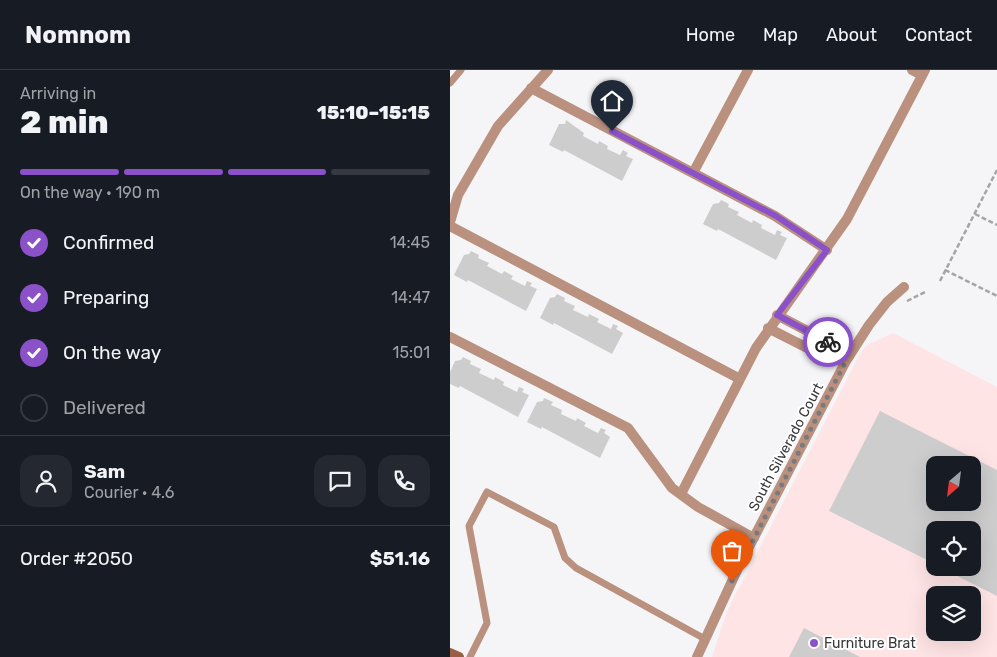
<!DOCTYPE html>
<html lang="en">
<head>
<meta charset="utf-8">
<style>
	body { margin:0; font-family:Rubik,sans-serif; background:#242831; color:#f1f3f6; height:100vh; display:flex; flex-direction:column; font-size:19px; white-space:nowrap }
	* { box-sizing:border-box; margin:0 }
	p { font-size:16px; color:#9ea1a6 }
	.icon { flex:none; width:28px; height:28px; fill:none; stroke:currentColor; stroke-width:2; stroke-linecap:round; stroke-linejoin:round }
	.map { position:relative; flex:1; overflow:hidden }
	.side { display:flex; flex-direction:column; background:#171b24; width:450px }
	.side>* { flex:none }
	.needle { width:32px; rotate:208deg }
	.buttons { position:absolute; left:476px; top:386px; display:grid; gap:10px }
	.buttons a { display:grid; place-items:center; width:55px; height:55px; border-radius:10px; background:#171b24; box-shadow:0 5px 20px #0002; font-size:25px }
	.pin { position:absolute; display:grid; place-items:center; width:42px; height:42px; color:#fff; margin:-51px -21px; border-radius:50% 50% 50% 0; rotate:-45deg; box-shadow:0 0 5px #0007 }
	.pin .icon { rotate:45deg }
	.courier { position:absolute; display:grid; place-items:center; width:50px; height:50px; margin:-25px; border:4px solid #8a51c8; border-radius:50%; background:#fff; color:#222; box-shadow:0 1px 6px #0007 }
	.overview em { font-style:normal; font-weight:800 }
	.overview div { display:flex; flex-direction:column-reverse }
	.overview { display:flex; align-items:center; justify-content:space-between; height:85px; padding:0 20px }
	h1 { font-size:32px; font-weight:800; line-height:38px }
	.bar { display:grid; grid-template-columns:repeat(4,1fr); gap:8px 5px; align-content:center; height:60px; padding:0 20px }
	.bar i { height:6px; border-radius:4px; background:#363941 }
	.bar .selected { background:#8a51c8 }
	.bar p { grid-column:span 4 }
	.line { display:flex; align-items:center; gap:12px; padding:0 20px; border-top:1px solid #363941 }
	.line div { flex:1 }
	.round { display:grid; place-items:center; flex:none; width:52px; height:52px; border-radius:15px; background:#242831 }
	ol { padding:0 20px; list-style:none }
	li { display:flex; align-items:center; gap:15px; height:55px }
	li p { margin-inline-start:auto }
	li .icon { padding:5px; border-radius:50%; background:#8a51c8; color:#fff; stroke-width:4 }
	li:last-child { color:#9ea1a6 }
	li i { width:28px; height:28px; border:2px solid #363941; border-radius:50% }
	header { display:flex; align-items:center; gap:30px; box-sizing:border-box; height:70px; padding:0 25px; background:#171b24; border-bottom:1px solid #363941 }
	header strong { font-size:24px }
	nav { display:flex; gap:28px; margin-inline-start:auto; font-size:18px }
	main { display:flex; flex:1; min-height:0 }
	.map>svg:first-child { display:block }
	.industrial { fill:#ffe4e5; fill-rule:evenodd }
	.building { fill:#cecdce; fill-rule:evenodd }
	.lines { fill:none; stroke-linecap:round; stroke-linejoin:round }
	.path { stroke:#a5a5a6; stroke-width:2.5; stroke-dasharray:5 2.5; stroke-linecap:butt }
	.lane { stroke:#ba907e; stroke-width:7 }
	.street { stroke:#ba907e; stroke-width:10 }
	.secondary { stroke:#995e44; stroke-width:10 }
	.done { stroke:#7a7a7c; stroke-width:5; stroke-dasharray:0 9 }
	.route { stroke:#8a51c8; stroke-width:6 }
	.poi-dot { fill:#8a51c8; stroke:#fff; stroke-width:2 }
	.labels { text-anchor:middle; dominant-baseline:central; stroke-width:4; stroke-linejoin:round; paint-order:stroke }
	.street-label { font-size:14px; fill:#383839; stroke:#fff }
	.poi-label { font-size:14px; fill:#383839; stroke:#fff; text-anchor:start }
</style>
</head>
<body>
<header>
<strong>Nomnom</strong>
<nav><a>Home</a><a>Map</a><a>About</a><a>Contact</a></nav>
</header>
<main>
<section class="side">
<div class="overview"><div><h1>2 min</h1><p>Arriving in</p></div><em>15:10–15:15</em></div>
<div class="bar"><i class="selected"></i><i class="selected"></i><i class="selected"></i><i></i><p>On the way · 190 m</p></div>
<ol>
<li><svg class="icon" aria-label="check" viewBox="0 0 24 24"><path d="M5 12l5 5 9-10"/></svg>Confirmed<p>14:45</p></li>
<li><svg class="icon" aria-label="check" viewBox="0 0 24 24"><path d="M5 12l5 5 9-10"/></svg>Preparing<p>14:47</p></li>
<li><svg class="icon" aria-label="check" viewBox="0 0 24 24"><path d="M5 12l5 5 9-10"/></svg>On the way<p>15:01</p></li>
<li><i></i>Delivered</li>
</ol>
<div class="line" style="height:90px"><a class="round"><svg class="icon" aria-label="person" viewBox="0 0 24 24"><circle cx="12" cy="8" r="4"/><path d="M4 21q1-7 8-7t8 7"/></svg></a><div><b>Sam</b><p>Courier · 4.6</p></div><a class="round"><svg class="icon" aria-label="chat" viewBox="0 0 24 24"><path d="M4 5h16v11H9l-5 4z"/></svg></a><a class="round"><svg class="icon" aria-label="phone" viewBox="0 0 24 24"><path d="M5 4h4l2 5-3 2q2 4 5 5l2-3 5 2v4C11 20 4 13 5 4z"/></svg></a></div>
<div class="line" style="height:65px"><div>Order #2050</div><b>$51.16</b></div>
</section>
<div class="map">
<svg width="547" height="587" viewBox="0 0 547 587">
	<rect width="100%" height="100%" fill="#f5f5f7"/>
	<!-- industrial -->
	<path class="industrial" d="M 443,263 L 547,317 L 547,587 L 262,587 L 277,541 L 412,280 L 417,275 ZM 485,395 L 522,395 L 522,432 L 485,432 ZM 485,460 L 522,460 L 522,498 L 485,498 ZM 485,525 L 522,525 L 522,562 L 485,562 Z"/>
	<!-- building -->
	<path class="building" d="M 116,50 L 134,63 L 133,66 L 148,74 L 149,71 L 158,76 L 157,79 L 170,85 L 173,80 L 178,83 L 176,86 L 183,89 L 172,111 L 114,80 L 113,82 L 99,75 L 109,54 L 115,54 Z
		M 271,130 L 279,134 L 278,137 L 289,142 L 287,145 L 302,153 L 303,150 L 312,155 L 311,158 L 325,165 L 327,160 L 332,162 L 330,165 L 337,168 L 326,190 L 268,159 L 267,161 L 253,154 L 263,134 L 269,133 Z
		M 21,181 L 29,185 L 28,188 L 39,193 L 37,196 L 52,204 L 54,201 L 63,206 L 61,209 L 75,216 L 77,211 L 82,213 L 80,216 L 87,219 L 76,241 L 18,210 L 17,212 L 4,205 L 14,185 L 19,184 Z
		M 107,224 L 115,228 L 114,231 L 125,236 L 123,240 L 138,247 L 139,244 L 149,249 L 147,252 L 161,259 L 163,254 L 168,256 L 166,259 L 173,263 L 162,284 L 104,253 L 103,255 L 90,248 L 100,228 L 105,227 Z
		M 13,287 L 21,291 L 20,294 L 31,299 L 29,303 L 44,310 L 45,307 L 54,312 L 53,315 L 67,322 L 69,317 L 74,319 L 72,322 L 79,325 L 68,347 L 10,316 L 9,318 L 0,314 L 0,302 L 5,291 L 11,290 Z
		M 94,328 L 103,332 L 101,335 L 112,340 L 111,344 L 126,351 L 127,348 L 136,353 L 134,356 L 148,363 L 151,358 L 156,360 L 154,363 L 160,367 L 150,388 L 92,357 L 91,359 L 77,352 L 87,332 L 93,331 Z
		M 430,341 L 547,400 L 547,526 L 491,498 L 522,498 L 522,460 L 485,460 L 485,494 L 379,441 ZM 485,395 L 522,395 L 522,432 L 485,432 Z
		M 354,558 L 410,587 L 339,587 Z"/>
	<g class="lines">
		<!-- path -->
		<path class="path" d="M 525,144 L 547,155
			M 495,200 L 547,226
			M 490,211 L 547,100
			M 457,231 L 475,222"/>
		<!-- lane -->
		<path class="lane" d="M 0,13 L 11,0
			M 20,587 L 37,553 L 19,456 L 37,422 L 104,457 L 115,488 L 126,498 L 255,569"/>
		<!-- street -->
		<path class="street" d="M 462,0 L 472,5
			M 81,18 L 325,146 L 377,180
			M 243,103 L 298,0
			M 0,152 L 8,125 L 48,56 L 98,0
			M 0,156 L 290,309
			M 327,245 L 382,274 L 396,291
			M 318,258 L 375,287 L 396,291
			M 0,267 L 178,358 L 222,418 L 248,437 L 304,468
			M 231,424 L 306,278 L 397,149 L 475,0
			M 247,587 L 289,496 L 396,291 L 419,255 L 437,232 L 454,217"/>
		<!-- secondary -->
		<path class="secondary" d="M 0,583 L 9,587"/>
	</g>
	<g class="lines">
		<!-- done -->
		<path class="done" d="M 282,511 L 396,291 L 378,272"/>
		<!-- route -->
		<path class="route" d="M 162,61 L 326,146 L 377,180 L 327,245 L 378,272"/>
	</g>
	<!-- markers -->
	<circle class="poi-dot" cx="364" cy="573" r="5"/>
	<g class="labels">
		<!-- street labels -->
		<g class="street-label">
			<text transform="translate(336 377) rotate(-62)">South Silverado Court</text>
		</g>
		<!-- poi labels -->
		<g class="poi-label">
			<text x="374" y="573">Furniture Brat</text>
		</g>
	</g>
</svg>
<div class="buttons">
<a><svg class="needle" viewBox="-14 -14 28 28"><path d="M0-13l5 13h-10z" fill="#e53935"/><path d="M0 13l5-13h-10z" fill="#9ea1a6"/></svg></a>
<a><svg class="icon" aria-label="locate" viewBox="0 0 24 24"><circle cx="12" cy="12" r="6"/><path d="M12 2v4M12 18v4M2 12h4M18 12h4"/></svg></a>
<a><svg class="icon" aria-label="layers" viewBox="0 0 24 24"><path d="M12 4l9 5-9 5-9-5zM3 14l9 5 9-5"/></svg></a>
</div>
<div class="pin" style="left:282px;top:511px;background:#ea580c"><svg class="icon" aria-label="bag" viewBox="0 0 24 24"><path d="M5 8h14l-1 12H6zM9 8a3 3 0 0 1 6 0"/></svg></div>
<div class="pin" style="left:162px;top:61px;background:#1f2937"><svg class="icon" aria-label="home" viewBox="0 0 24 24"><path d="M3 11l9-7 9 7M6 9v11h12V9"/></svg></div>
<div class="courier" style="left:378px;top:272px"><svg class="icon" aria-label="bike" viewBox="0 0 24 24"><circle cx="6" cy="16" r="4"/><circle cx="18" cy="16" r="4"/><path d="M6 16l4-8h5l3 8M10 8l3 8H6M13 5h3"/></svg></div>
</div>
</main>
</body>
</html>
